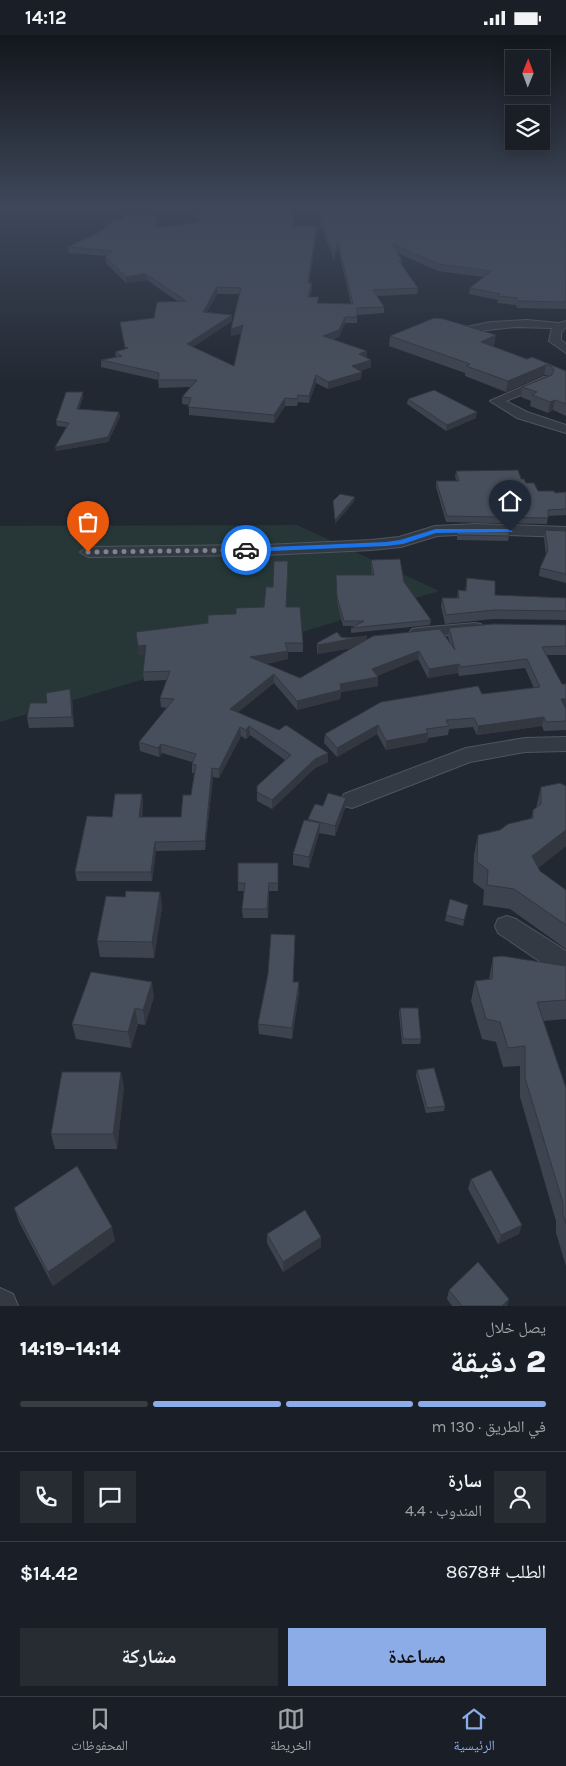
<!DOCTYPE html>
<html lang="ar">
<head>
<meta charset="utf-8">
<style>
	body { margin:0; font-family:Karla,"Noto Naskh Arabic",sans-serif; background:#272b32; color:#f1f3f6; direction:rtl; height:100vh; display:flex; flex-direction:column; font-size:19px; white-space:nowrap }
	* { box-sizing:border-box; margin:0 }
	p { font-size:16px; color:#9fa2a7 }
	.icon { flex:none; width:28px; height:28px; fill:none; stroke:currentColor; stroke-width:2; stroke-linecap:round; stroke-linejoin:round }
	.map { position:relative; height:1271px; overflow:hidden; direction:ltr }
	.drawer { display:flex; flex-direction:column; background:#1a1e26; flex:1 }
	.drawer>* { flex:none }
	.needle { width:32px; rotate:1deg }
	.fabs { position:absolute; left:505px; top:15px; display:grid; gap:10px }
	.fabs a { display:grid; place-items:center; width:45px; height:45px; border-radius:0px; background:#1a1e26; box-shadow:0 2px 12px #0003,0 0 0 1px #383c43; font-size:25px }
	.pin { position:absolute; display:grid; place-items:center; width:42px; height:42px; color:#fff; margin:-51px -21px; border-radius:50% 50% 50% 0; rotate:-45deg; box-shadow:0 0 5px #0007 }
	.pin .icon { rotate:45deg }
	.courier { position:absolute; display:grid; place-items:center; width:50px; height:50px; margin:-25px; border:4px solid #1a73e8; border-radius:50%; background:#fff; color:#222; box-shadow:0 1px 6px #0007 }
	.summary em { font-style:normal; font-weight:800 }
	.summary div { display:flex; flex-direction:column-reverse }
	.summary { display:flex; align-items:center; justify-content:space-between; height:85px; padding:0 20px }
	h1 { font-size:32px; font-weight:800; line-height:38px }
	.bar { display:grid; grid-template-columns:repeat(4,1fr); gap:8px 5px; align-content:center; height:60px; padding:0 20px }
	.bar i { height:6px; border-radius:4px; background:#383c43 }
	.bar .current { background:#8cace8 }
	.bar p { grid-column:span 4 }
	.line { display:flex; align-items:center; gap:12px; padding:0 20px; border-top:1px solid #383c43 }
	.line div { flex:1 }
	.round { display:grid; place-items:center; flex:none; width:52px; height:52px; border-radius:0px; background:#272b32 }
	.cta { display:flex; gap:10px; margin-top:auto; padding:10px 20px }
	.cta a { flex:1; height:58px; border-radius:0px; background:#8cace8; color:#111; font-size:20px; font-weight:800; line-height:58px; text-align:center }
	.cta a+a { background:#272b32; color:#f1f3f6 }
	.status { display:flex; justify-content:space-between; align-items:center; height:35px; padding:0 25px; background:#1a1e26; direction:ltr }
	.status svg { height:14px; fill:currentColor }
	.tabs { display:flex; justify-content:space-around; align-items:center; height:70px; border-top:1px solid #383c43; background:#1a1e26; font-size:14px; color:#9fa2a7 }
	.tabs a { display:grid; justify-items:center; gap:2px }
	.tabs .current { color:#8cace8 }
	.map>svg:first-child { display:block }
	.green { fill:#273737 }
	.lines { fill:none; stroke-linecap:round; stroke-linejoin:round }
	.minor-casing { stroke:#4f555e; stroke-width:2 }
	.minor { fill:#343a43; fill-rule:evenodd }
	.wall { fill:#3e444f; fill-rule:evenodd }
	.shaded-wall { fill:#323740 }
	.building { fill:#484f5c; stroke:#323740; fill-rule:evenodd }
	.route { fill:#1a73e8 }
	.done { stroke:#7e848e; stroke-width:5; stroke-dasharray:0 9 }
</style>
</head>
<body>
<div class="status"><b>14:12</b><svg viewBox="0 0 49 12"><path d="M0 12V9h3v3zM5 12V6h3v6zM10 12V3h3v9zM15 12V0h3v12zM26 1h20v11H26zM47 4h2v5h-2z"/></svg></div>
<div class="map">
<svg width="566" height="1271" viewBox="0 0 566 1271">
	<rect width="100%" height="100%" fill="#222832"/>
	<!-- green -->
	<path class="green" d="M 297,490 L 439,556 L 0,687 L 0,491 Z"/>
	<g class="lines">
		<!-- minor casing -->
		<g class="minor-casing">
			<path id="minor" d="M 527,285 L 559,288 L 566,286 L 566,292 L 561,298 L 561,305 L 566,309 L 566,318 L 549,306 L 552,293 L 515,292 L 470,297 L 465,294 L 466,292 L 491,287 Z
				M 544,342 L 548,343 L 550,346 L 548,349 L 506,366 L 527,377 L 566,390 L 566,398 L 517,383 L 490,366 Z
				M 476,489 L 566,492 L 566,502 L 476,499 L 437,501 L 401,512 L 371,515 L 265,520 L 88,522 L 80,517 L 88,512 L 265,510 L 371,505 L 399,502 L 435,491 Z
				M 475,588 L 481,589 L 484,593 L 481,597 L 418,603 L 412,602 L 409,598 L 412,594 L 418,593 Z
				M 566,702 L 566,716 L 525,717 L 470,727 L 352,773 L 344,771 L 341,765 L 344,759 L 466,713 L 525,703 Z
				M 507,881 L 516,884 L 566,916 L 566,941 L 557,938 L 498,898 L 495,891 L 498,884 Z
				M 0,1253 L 13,1259 L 18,1271 L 0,1271 Z"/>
		</g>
		<!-- minor -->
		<use href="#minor" class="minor"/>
	</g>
	<!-- wall -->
	<path class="wall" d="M 296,173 L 292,175 L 294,191 L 317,191 L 317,196 L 309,248 L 312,255 L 310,262 L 318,268 L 351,269 L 338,214 L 334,225 L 320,189 L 316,173 L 566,173 L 566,274 L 517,273 L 516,270 L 497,268 L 498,265 L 469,259 L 470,253 L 484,242 L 438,236 L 397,218 L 402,226 L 402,230 L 418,253 L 417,259 L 377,261 L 384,272 L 384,278 L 357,280 L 357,288 L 345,288 L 339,302 L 333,304 L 371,325 L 371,332 L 360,336 L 361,344 L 328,354 L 316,348 L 309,368 L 298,367 L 297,371 L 285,371 L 274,388 L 189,380 L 189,370 L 182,369 L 182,362 L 190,352 L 159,353 L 158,345 L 101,332 L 101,325 L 116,322 L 115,317 L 125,314 L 120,287 L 154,283 L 177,266 L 147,245 L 126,248 L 106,228 L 105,222 L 106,221 L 69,218 L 68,212 L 158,187 L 157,193 L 198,187 L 197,185 L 196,179 ZM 217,259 L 239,259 L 231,294 L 231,301 L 241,298 L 234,331 L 193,312 L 232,286 L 232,280 L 207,277 Z
		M 390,301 L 494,310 L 492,311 L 527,324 L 532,322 L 566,336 L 566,381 L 553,375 L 548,378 L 530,371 L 531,366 L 521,362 L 522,352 L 549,341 L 544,340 L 506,357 L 465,341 L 465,338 L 389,311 Z
		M 83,362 L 79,374 L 119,377 L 120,382 L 108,407 L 56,416 L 66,392 L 57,391 L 56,386 Z
		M 408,364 L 476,383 L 446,396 L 407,369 Z
		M 456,436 L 521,444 L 526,448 L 538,456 L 555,458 L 566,457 L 566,480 L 548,481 L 547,489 L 446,487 L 436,452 L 436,446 L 457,446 L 455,442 Z
		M 545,495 L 566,496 L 566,548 L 539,541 L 540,533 L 546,520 L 544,503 Z
		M 457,497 L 509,501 L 508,506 L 457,505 Z
		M 371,525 L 404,547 L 431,585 L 430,590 L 351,598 L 351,593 L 355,591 L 343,591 L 337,567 L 336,540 L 372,540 L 371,530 Z
		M 288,535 L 286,572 L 303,608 L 303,617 L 288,617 L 288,624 L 266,629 L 300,643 L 352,613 L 318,619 L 317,617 L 317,608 L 341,602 L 367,604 L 450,608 L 448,602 L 449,593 L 566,590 L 566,620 L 547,620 L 566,674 L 566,695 L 544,696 L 542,691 L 477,700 L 473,692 L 449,694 L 448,700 L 428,703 L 427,707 L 386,715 L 377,699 L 337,722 L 324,708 L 325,699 L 482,659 L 534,653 L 525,633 L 459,641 L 458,638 L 428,643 L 418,624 L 377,641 L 378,651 L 341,657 L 340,664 L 297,675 L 274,648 L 238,677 L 328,727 L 315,733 L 272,774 L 257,766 L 257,751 L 285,725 L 250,700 L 246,704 L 241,701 L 219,743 L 213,742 L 205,815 L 156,816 L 152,846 L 77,846 L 75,837 L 112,782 L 142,759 L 143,768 L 142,782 L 181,782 L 191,760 L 194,738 L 192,738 L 192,727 L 162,718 L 159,722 L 140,716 L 139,707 L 167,673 L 161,672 L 160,663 L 167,645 L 144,646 L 143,637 L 145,619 L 139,620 L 136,597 L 208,588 L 236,579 L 264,572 L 273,552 Z
		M 467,543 L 495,560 L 566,563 L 566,585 L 493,584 L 445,589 L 441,571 L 442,563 L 457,563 L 458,555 L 465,556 Z
		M 72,664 L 74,692 L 29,693 L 27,683 L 47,668 Z
		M 566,751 L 566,811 L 538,833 L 540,836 L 566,855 L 566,914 L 510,874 L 483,870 L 484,855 L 473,847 L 474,820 L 478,800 L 500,795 L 531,784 L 533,775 L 536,773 L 541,752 Z
		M 323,771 L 345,773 L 335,801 L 319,798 L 309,833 L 293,830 L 293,819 L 308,784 Z
		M 278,828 L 278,856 L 269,856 L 268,883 L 243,883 L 242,874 L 244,856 L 238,856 L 238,848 Z
		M 160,857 L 162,872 L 154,923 L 100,922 L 97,906 Z
		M 467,875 L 463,891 L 445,886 L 446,880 Z
		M 295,911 L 293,947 L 299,958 L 292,1004 L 259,999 L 258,989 L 268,939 Z
		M 493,922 L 566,931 L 566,984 L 543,986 L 566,1053 L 566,1231 L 556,1198 L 556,1186 L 520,1062 L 520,1031 L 503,1032 L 496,1007 L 482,1004 L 471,966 L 475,946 L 489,944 Z
		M 154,962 L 145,990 L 138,989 L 131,1013 L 76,1004 L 72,989 Z
		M 400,973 L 421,1004 L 420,1009 L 402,1009 L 399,978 Z
		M 417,1035 L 445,1071 L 444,1076 L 426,1078 L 416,1041 Z
		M 124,1052 L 117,1114 L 55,1114 L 51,1099 Z
		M 471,1144 L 519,1199 L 498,1209 L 468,1154 Z
		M 14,1173 L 115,1206 L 53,1251 L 19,1187 Z
		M 267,1199 L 321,1202 L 321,1212 L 283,1237 L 267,1208 Z
		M 449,1255 L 509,1264 L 507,1271 L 452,1271 L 447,1264 Z"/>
	<!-- shaded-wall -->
	<path class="shaded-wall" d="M 157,181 L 158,187 L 156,199 L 155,193 Z
		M 317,191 L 317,196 L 308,255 L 308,248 Z
		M 338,208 L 338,214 L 334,225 L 334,219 Z
		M 146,239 L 147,245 L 126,248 L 126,242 Z
		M 312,248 L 312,255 L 308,268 L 308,262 Z
		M 217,252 L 217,259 L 203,283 L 203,277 Z
		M 232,280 L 232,286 L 187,316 L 187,309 Z
		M 345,282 L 345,288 L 339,302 L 323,308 L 323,301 Z
		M 243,290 L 243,297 L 231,301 L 231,294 Z
		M 496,300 L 494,310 L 479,317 L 481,307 Z
		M 367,316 L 367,323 L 359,319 Z
		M 371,325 L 371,332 L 352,338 L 352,331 Z
		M 546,330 L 544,340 L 506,357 L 508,346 Z
		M 362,337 L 361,344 L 328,354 L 328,347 Z
		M 316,340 L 316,348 L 309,368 L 309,361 Z
		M 83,357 L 83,362 L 77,379 L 77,374 Z
		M 285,363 L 285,371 L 274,388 L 274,380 Z
		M 555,365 L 553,375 L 548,378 L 550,367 Z
		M 119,377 L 120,382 L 108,407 L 56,416 L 55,412 Z
		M 477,377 L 476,383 L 446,396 L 447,390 Z
		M 355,462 L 354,467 L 335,489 L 335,485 Z
		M 367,601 L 367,610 L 318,619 L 318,610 Z
		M 146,610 L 147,619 L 139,620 L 138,611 Z
		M 288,616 L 288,624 L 251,631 L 250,622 Z
		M 419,616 L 418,624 L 371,643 L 372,634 Z
		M 459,629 L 458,638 L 428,643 L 429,634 Z
		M 274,639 L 274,648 L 231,683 L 230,674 Z
		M 378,642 L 378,651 L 341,657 L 340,664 L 297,675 L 297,666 L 340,649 Z
		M 70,654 L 72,664 L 74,692 L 72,682 Z
		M 561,664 L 566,664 L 566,672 L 559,673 Z
		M 544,682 L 542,691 L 477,700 L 478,691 Z
		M 378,690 L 377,699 L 337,722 L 337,713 Z
		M 249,691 L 250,700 L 246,704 L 246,695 Z
		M 240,692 L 241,701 L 219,743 L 219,734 Z
		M 428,698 L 427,707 L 386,715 L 386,706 Z
		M 161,709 L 162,718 L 159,722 L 158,713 Z
		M 328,718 L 328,727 L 315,733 L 272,774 L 272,765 L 315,724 Z
		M 212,733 L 213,742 L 205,815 L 205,806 Z
		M 142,759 L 143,768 L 140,791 L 139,782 Z
		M 346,763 L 345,773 L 335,801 L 335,791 Z
		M 320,788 L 319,798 L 309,833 L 309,822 Z
		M 566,795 L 566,811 L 527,842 L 532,821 Z
		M 155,807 L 156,816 L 152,846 L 151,837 Z
		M 269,848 L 269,856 L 268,883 L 267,874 Z
		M 160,857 L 162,872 L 154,923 L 152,907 Z
		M 152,947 L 154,962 L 145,990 L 143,975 Z
		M 299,947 L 299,958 L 292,1004 L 292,993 Z
		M 135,973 L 138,989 L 131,1013 L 128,997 Z
		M 121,1037 L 124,1052 L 117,1114 L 113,1099 Z
		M 522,1190 L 519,1199 L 498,1209 L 501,1200 Z
		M 112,1192 L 115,1206 L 53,1251 L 48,1237 Z
		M 321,1202 L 321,1212 L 283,1237 L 283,1227 Z
		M 509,1264 L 507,1271 L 502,1271 Z"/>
	<!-- building -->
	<path class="building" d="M 201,173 L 292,173 L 294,191 L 317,191 L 308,248 L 312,248 L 308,262 L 319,262 L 317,268 L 353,269 L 338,208 L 334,219 L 320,183 L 317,173 L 566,173 L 566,267 L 518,266 L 517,263 L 498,261 L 500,259 L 470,253 L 491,236 L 438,229 L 393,209 L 402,226 L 399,226 L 418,253 L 373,255 L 384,272 L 357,273 L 357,282 L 345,282 L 339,295 L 323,301 L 367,316 L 359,319 L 371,325 L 352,331 L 362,337 L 328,347 L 316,340 L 309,361 L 298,360 L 297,364 L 285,363 L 274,380 L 188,372 L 191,363 L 182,362 L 197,345 L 158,345 L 159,338 L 101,325 L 122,321 L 115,317 L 128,313 L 125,312 L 120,287 L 154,283 L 157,267 L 186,266 L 146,239 L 126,242 L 105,222 L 113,216 L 68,212 L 99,197 L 114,185 L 121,185 L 125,180 L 157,181 L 155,193 L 201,187 L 196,179 L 201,179 ZM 217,252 L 241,253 L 231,294 L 243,290 L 234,331 L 187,309 L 232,280 L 203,277 Z
		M 434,283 L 444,284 L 496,300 L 481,307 L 527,324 L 532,322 L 566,336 L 566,369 L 555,365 L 550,367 L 532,360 L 537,357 L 522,352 L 552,340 L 554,335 L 551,331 L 546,330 L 508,346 L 466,331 L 470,329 L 390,301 Z
		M 434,355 L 477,377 L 447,390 L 408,364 Z
		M 66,357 L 83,357 L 77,374 L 119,377 L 108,402 L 55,412 L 69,388 L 56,386 Z
		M 518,435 L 521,444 L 524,444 L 526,448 L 534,448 L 538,456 L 554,456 L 555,458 L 566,457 L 566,474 L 548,475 L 548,483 L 447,481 L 436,446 L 459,446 L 456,436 Z
		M 340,459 L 355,462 L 335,485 L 333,466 Z
		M 545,495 L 566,496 L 566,539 L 540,533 L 548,515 Z
		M 457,497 L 509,497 L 509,501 L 457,500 Z
		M 400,524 L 404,547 L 431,585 L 351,593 L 364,586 L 344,586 L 337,562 L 336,540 L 374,540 L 371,525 Z
		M 274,526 L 288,526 L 286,572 L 300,572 L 303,608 L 285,608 L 288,616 L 250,622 L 300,643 L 373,601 L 440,594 L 455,615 L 449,593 L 494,589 L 566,590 L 566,611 L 542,612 L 562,649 L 566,649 L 566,664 L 561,664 L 566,674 L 566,686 L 546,687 L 544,682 L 478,691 L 474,683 L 446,685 L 449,691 L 426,694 L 428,698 L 386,706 L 378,690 L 337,713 L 325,699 L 381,667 L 478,651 L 482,659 L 540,652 L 527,624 L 461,632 L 459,629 L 429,634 L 419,616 L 372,634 L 378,642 L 340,649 L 341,655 L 297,666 L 274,639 L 230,674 L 279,695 L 286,690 L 328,718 L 315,724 L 272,765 L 257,757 L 257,751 L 291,720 L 249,691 L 246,695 L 240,692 L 219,734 L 212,733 L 205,806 L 155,807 L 151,837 L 75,837 L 87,781 L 112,782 L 115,759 L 142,759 L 139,782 L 181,782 L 183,760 L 191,760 L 196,730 L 192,729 L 196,719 L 161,709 L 158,713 L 139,707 L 174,664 L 160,663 L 170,636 L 143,637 L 146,610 L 138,611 L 136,597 L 208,588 L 208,580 L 236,579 L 236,573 L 264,572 L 266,552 L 273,552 Z
		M 467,543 L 495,546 L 495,560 L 566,563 L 566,576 L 494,575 L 446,580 L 442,563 L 459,563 L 458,555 L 466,556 Z
		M 337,597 L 341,602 L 347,603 L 367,601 L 318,610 L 317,608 Z
		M 70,654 L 72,682 L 27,683 L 30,668 L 47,668 L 46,658 Z
		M 560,748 L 566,751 L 566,795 L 532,821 L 540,836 L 566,855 L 566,890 L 514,854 L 487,850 L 488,835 L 477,827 L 478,800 L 500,795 L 508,789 L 533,783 L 533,775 L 541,769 L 541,752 Z
		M 328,758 L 346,763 L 335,791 L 308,784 L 315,769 L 323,771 Z
		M 304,785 L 320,788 L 309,822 L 293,819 Z
		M 238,828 L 278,828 L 278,848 L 269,848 L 267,874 L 242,874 L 245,848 L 238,848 Z
		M 126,856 L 160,857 L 152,907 L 97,906 L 106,861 L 125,862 Z
		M 450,864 L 468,870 L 464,885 L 446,880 Z
		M 271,899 L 295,900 L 293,947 L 299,947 L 292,993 L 258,989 L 268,939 Z
		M 502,921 L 566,931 L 566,965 L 537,967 L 566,1053 L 566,1189 L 563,1180 L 563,1168 L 525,1043 L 525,1011 L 508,1013 L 500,987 L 486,984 L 475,946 L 492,944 L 493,922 Z
		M 91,937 L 152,947 L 143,975 L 135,973 L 128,997 L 72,989 Z
		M 400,973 L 418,973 L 421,1004 L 403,1004 Z
		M 434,1033 L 445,1071 L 427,1073 L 417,1035 Z
		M 62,1037 L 121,1037 L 113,1099 L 51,1099 Z
		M 77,1131 L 112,1192 L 48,1237 L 14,1173 Z
		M 491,1135 L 522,1190 L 501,1200 L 471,1144 Z
		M 305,1175 L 321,1202 L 283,1227 L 267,1199 Z
		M 478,1227 L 509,1264 L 502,1271 L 462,1271 L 449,1255 Z"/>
	<!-- sky -->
	<linearGradient id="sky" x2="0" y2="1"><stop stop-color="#13161c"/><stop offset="0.49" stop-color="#3e485a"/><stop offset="1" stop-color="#3e485a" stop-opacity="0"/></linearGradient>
	<rect width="566" height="351" fill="url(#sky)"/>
	<!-- route -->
	<path class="route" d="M 510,494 L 513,497 L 436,498 L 403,509 L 386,511 L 246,517 L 243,515 L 246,513 L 386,507 L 400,505 L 436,494 Z"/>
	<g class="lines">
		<!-- done -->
		<path class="done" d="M 88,517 L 246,515"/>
	</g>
</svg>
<div class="fabs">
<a><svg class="needle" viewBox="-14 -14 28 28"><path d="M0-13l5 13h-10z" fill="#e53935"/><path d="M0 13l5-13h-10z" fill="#9fa2a7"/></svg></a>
<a><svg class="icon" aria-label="layers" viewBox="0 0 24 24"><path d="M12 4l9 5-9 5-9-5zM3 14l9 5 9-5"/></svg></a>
</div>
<div class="pin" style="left:88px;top:517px;background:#ea580c"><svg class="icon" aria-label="bag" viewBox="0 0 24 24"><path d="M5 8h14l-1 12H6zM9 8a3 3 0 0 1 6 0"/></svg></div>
<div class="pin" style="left:510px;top:496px;background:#1f2937"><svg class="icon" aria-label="home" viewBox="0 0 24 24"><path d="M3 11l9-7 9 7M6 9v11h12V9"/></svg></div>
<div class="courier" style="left:246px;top:515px"><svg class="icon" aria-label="car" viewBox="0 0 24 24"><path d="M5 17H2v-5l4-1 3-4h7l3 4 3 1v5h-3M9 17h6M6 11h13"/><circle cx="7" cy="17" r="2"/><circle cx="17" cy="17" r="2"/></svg></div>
</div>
<section class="drawer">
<div class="summary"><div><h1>2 دقيقة</h1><p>يصل خلال</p></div><em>14:14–14:19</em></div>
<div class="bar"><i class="current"></i><i class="current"></i><i class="current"></i><i></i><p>في الطريق · 130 m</p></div>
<div class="line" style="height:90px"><a class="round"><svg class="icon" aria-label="person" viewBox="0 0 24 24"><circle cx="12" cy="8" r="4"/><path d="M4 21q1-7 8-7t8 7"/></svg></a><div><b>سارة</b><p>المندوب · 4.4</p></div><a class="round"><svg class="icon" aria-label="chat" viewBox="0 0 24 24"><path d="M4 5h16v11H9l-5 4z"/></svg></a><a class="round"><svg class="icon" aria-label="phone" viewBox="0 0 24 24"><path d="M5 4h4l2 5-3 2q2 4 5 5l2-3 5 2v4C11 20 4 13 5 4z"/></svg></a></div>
<div class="line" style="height:65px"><div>الطلب #8678</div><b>$14.42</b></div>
<div class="cta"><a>مساعدة</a><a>مشاركة</a></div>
</section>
<nav class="tabs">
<a class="current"><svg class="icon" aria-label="home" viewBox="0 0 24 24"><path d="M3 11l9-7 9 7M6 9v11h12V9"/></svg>الرئيسية</a>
<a><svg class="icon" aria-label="map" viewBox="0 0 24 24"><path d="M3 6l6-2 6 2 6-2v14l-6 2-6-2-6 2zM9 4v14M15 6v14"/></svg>الخريطة</a>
<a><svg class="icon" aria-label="saved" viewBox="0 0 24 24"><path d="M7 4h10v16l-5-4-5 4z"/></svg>المحفوظات</a>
</nav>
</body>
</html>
